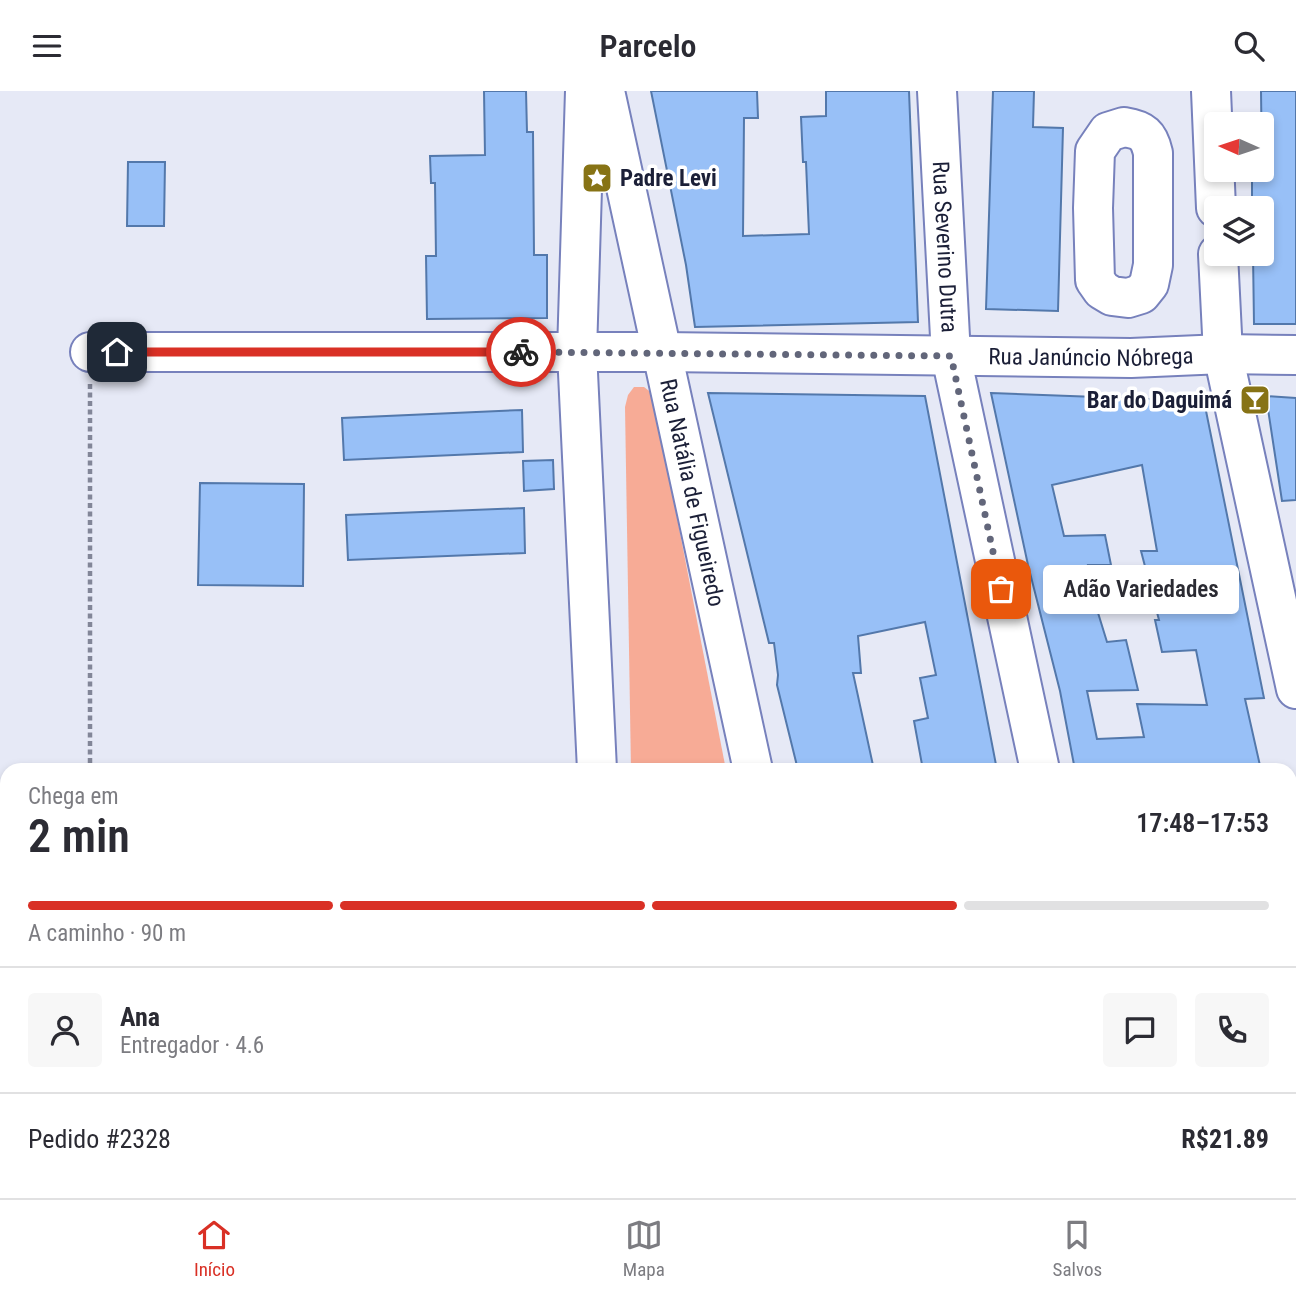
<!DOCTYPE html>
<html lang="pt">
<head>
<meta charset="utf-8">
<style>
	body { margin:0; font-family:"Roboto Condensed",sans-serif; background:#f7f7f7; color:#2b2b33; height:100vh; display:flex; flex-direction:column; font-size:26px; white-space:nowrap }
	* { box-sizing:border-box; margin:0 }
	p { font-size:23px; color:#7c7c81 }
	.icon { flex:none; width:38px; height:38px; fill:none; stroke:currentColor; stroke-width:2; stroke-linecap:round; stroke-linejoin:round }
	.map { position:relative; flex:1; overflow:hidden }
	.panel { position:absolute; left:0px; top:672px; width:1297px; height:436px; display:flex; flex-direction:column; background:#fff; border-radius:21px 21px 0 0; box-shadow:0 4px 10px #0003 }
	.panel>* { flex:none }
	.needle { width:46px; rotate:273deg }
	.buttons { position:absolute; left:1204px; top:21px; display:grid; gap:14px }
	.buttons a { display:grid; place-items:center; width:70px; height:70px; border-radius:7px; background:#fff; box-shadow:0 4px 10px #0003; font-size:35px }
	.pin { position:absolute; display:grid; place-items:center; width:60px; height:60px; color:#fff; margin:-30px; border-radius:14px; box-shadow:0 4px 10px #0006 }
	.courier { position:absolute; display:grid; place-items:center; width:70px; height:70px; margin:-35px; border:5px solid #d93025; border-radius:50%; background:#fff; color:#222; box-shadow:0 2px 9px #0007 }
	.bubble { position:absolute; height:49px; border-radius:7px; background:#fff; box-shadow:0 4px 10px #0003; font-size:23px; font-weight:600; line-height:49px; text-align:center }
	.overview em { font-style:normal; font-weight:600 }
	.overview div { display:flex; flex-direction:column-reverse }
	.overview { display:flex; align-items:center; justify-content:space-between; height:119px; padding:0 28px }
	h1 { font-size:46px; font-weight:600; line-height:52px }
	.bar { display:grid; grid-template-columns:repeat(4,1fr); gap:10px 7px; align-content:center; height:84px; padding:0 28px }
	.bar i { height:9px; border-radius:5px; background:#e1e1e2 }
	.bar .current { background:#d93025 }
	.bar p { grid-column:span 4 }
	.line { display:flex; align-items:center; gap:18px; padding:0 28px; border-top:2px solid #e1e1e2 }
	.line div { flex:1 }
	.round { display:grid; place-items:center; flex:none; width:74px; height:74px; border-radius:7px; background:#f7f7f7 }
	header { display:flex; justify-content:space-between; align-items:center; height:91px; padding:0 28px; background:#fff; font-size:32px; font-weight:600 }
	.dock { display:flex; justify-content:space-around; align-items:center; height:98px; border-top:2px solid #e1e1e2; background:#fff; font-size:19px; color:#7c7c81 }
	.dock a { display:grid; justify-items:center; gap:4px }
	.dock .current { color:#d93025 }
	.map>svg:first-child { display:block }
	.green { fill:#f7ab96 }
	.building { fill:#98c0f7; stroke:#5378ab; stroke-width:2; fill-rule:evenodd }
	.lines { fill:none; stroke-linecap:round; stroke-linejoin:round }
	.minor-casing { stroke:#7781bc; stroke-width:42 }
	.path { stroke:#828698; stroke-width:4.5; stroke-dasharray:5 3.5; stroke-linecap:butt }
	.minor { stroke:#fff; stroke-width:38 }
	.done { stroke:#62667a; stroke-width:7; stroke-dasharray:0 12.6 }
	.route { stroke:#d93025; stroke-width:9 }
	.labels { text-anchor:middle; dominant-baseline:central; stroke-width:7; stroke-linejoin:round; paint-order:stroke }
	.poi-label { font-size:23px; font-weight:bold; fill:#1b1f37; stroke:#fff; text-anchor:start }
	.street-label { font-size:23px; fill:#1b1f37; stroke:#fff }
</style>
</head>
<body>
<header><svg class="icon" aria-label="menu" viewBox="0 0 24 24"><path d="M4 6h16M4 12h16M4 18h16"/></svg>Parcelo<svg class="icon" aria-label="search" viewBox="0 0 24 24"><circle cx="10" cy="10" r="6"/><path d="M15 15l6 6"/></svg></header>
<div class="map">
<svg width="1296" height="1107" viewBox="0 0 1296 1107">
	<rect width="100%" height="100%" fill="#e6e9f6"/>
	<!-- green -->
	<path class="green" d="M 634,296 L 644,296 L 653,303 L 726,679 L 631,679 L 625,316 L 628,304 Z"/>
	<!-- building -->
	<path class="building" d="M 484,0 L 526,0 L 527,41 L 533,41 L 534,164 L 547,164 L 547,227 L 427,228 L 426,165 L 436,165 L 435,92 L 431,92 L 430,65 L 485,64 Z
		M 651,0 L 757,0 L 758,27 L 744,27 L 743,145 L 809,143 L 806,71 L 803,71 L 801,26 L 826,25 L 826,0 L 909,0 L 918,231 L 695,236 L 686,174 Z
		M 993,0 L 1034,0 L 1033,36 L 1063,37 L 1058,220 L 986,218 Z
		M 1261,0 L 1296,0 L 1296,233 L 1254,233 L 1253,163 L 1262,163 L 1262,117 L 1252,117 L 1252,79 L 1262,79 Z
		M 128,71 L 165,71 L 164,135 L 127,135 Z
		M 708,302 L 925,305 L 997,679 L 923,679 L 914,630 L 928,627 L 920,587 L 936,584 L 925,531 L 858,545 L 861,582 L 853,582 L 874,679 L 798,679 L 777,594 L 778,584 L 774,552 L 769,552 Z
		M 991,302 L 1204,310 L 1264,607 L 1245,608 L 1261,679 L 1075,679 L 1060,600 L 1028,474 ZM 1142,374 L 1157,460 L 1141,460 L 1159,529 L 1155,529 L 1162,561 L 1196,559 L 1207,614 L 1137,613 L 1144,646 L 1097,648 L 1087,600 L 1138,599 L 1126,549 L 1107,551 L 1095,512 L 1088,474 L 1111,474 L 1105,444 L 1064,445 L 1052,394 Z
		M 1266,305 L 1296,307 L 1296,409 L 1282,410 Z
		M 522,319 L 523,361 L 344,369 L 342,327 Z
		M 553,369 L 554,398 L 524,400 L 523,370 Z
		M 200,392 L 304,393 L 303,495 L 198,494 Z
		M 524,417 L 525,462 L 348,469 L 346,424 Z"/>
	<g class="lines">
		<!-- minor casing -->
		<g class="minor-casing">
			<g id="minor">
				<path d="M 585,0 L 577,261 L 597,679"/>
				<path id="s1" d="M 605,0 L 753,679"/>
				<path id="s2" d="M 937,0 L 951,265 L 1040,679"/>
				<path d="M 1211,0 L 1216,117"/>
				<path d="M 1124,36 C 1143,39 1149,44 1153,62 L 1153,174 L 1149,193 L 1141,203 L 1128,207 L 1112,205 L 1102,199 L 1095,189 L 1093,117 L 1095,60 L 1108,41 Z"/>
				<path d="M 1218,163 L 1223,263 L 1296,598"/>
				<path id="s3" d="M 90,261 L 662,261 L 1131,267 L 1223,263 L 1296,264"/>
				<path d="M 1290,743 L 1296,743"/>
				<path d="M 1290,960 L 1296,960"/>
				<path d="M 852,1101 L 853,1107"/>
				<path d="M 1127,1101 L 1128,1107"/>
			</g>
		</g>
		<!-- path -->
		<path class="path" d="M 90,293 L 90,679
			M 90,1101 L 90,1107"/>
		<!-- minor -->
		<use href="#minor" class="minor"/>
	</g>
	<g class="lines">
		<!-- done -->
		<path class="done" d="M 521,261 L 951,265 L 1001,498"/>
		<!-- route -->
		<path class="route" d="M 117,261 L 521,261"/>
	</g>
	<!-- icons -->
	<defs>
		<g id="sight-square" transform="scale(1.575)"><rect x="-9" y="-9" width="18" height="18" rx="4" fill="#877315" stroke="#fff"/><path d="M0-6L1.8-2.2L6-1.7L2.9 1.2L3.7 5.4L0 3.3L-3.7 5.4L-2.9 1.2L-6-1.7L-1.8-2.2Z" fill="#fff"/></g>
		<g id="bar-square" transform="scale(1.575)"><rect x="-9" y="-9" width="18" height="18" rx="4" fill="#877315" stroke="#fff"/><path d="M-6-5H6L.8 .8V4.5H3.5V6h-7V4.5H-.8V.8Z" fill="#fff"/></g>
	</defs>
	<g fill-rule="evenodd">
		<use href="#sight-square" x="597" y="87"/>
		<use href="#bar-square" x="1255" y="309"/>
	</g>
	<g class="labels">
		<!-- poi labels -->
		<g class="poi-label">
			<text x="620" y="87">Padre Levi</text>
			<text x="1232" y="309" text-anchor="end">Bar do Daguimá</text>
		</g>
		<!-- street labels -->
		<g class="street-label">
			<text stroke="none"><textPath href="#s2" startOffset="156">Rua Severino Dutra</textPath></text>
			<text stroke="none"><textPath href="#s3" startOffset="1001">Rua Janúncio Nóbrega</textPath></text>
			<text stroke="none"><textPath href="#s1" startOffset="411">Rua Natália de Figueiredo</textPath></text>
		</g>
	</g>
</svg>
<div class="buttons">
<a><svg class="needle" viewBox="-14 -14 28 28"><path d="M0-13l5 13h-10z" fill="#e53935"/><path d="M0 13l5-13h-10z" fill="#7c7c81"/></svg></a>
<a><svg class="icon" aria-label="layers" viewBox="0 0 24 24"><path d="M12 4l9 5-9 5-9-5zM3 14l9 5 9-5"/></svg></a>
</div>
<div class="pin" style="left:1001px;top:498px;background:#ea580c"><svg class="icon" aria-label="bag" viewBox="0 0 24 24"><path d="M5 8h14l-1 12H6zM9 8a3 3 0 0 1 6 0"/></svg></div>
<div class="pin" style="left:117px;top:261px;background:#1f2937"><svg class="icon" aria-label="home" viewBox="0 0 24 24"><path d="M3 11l9-7 9 7M6 9v11h12V9"/></svg></div>
<div class="courier" style="left:521px;top:261px"><svg class="icon" aria-label="bike" viewBox="0 0 24 24"><circle cx="6" cy="16" r="4"/><circle cx="18" cy="16" r="4"/><path d="M6 16l4-8h5l3 8M10 8l3 8H6M13 5h3"/></svg></div>
<div class="bubble" style="left:1043px;top:474px;width:196px">Adão Variedades</div>
<section class="panel">
<div class="overview"><div><h1>2 min</h1><p>Chega em</p></div><em>17:48–17:53</em></div>
<div class="bar"><i class="current"></i><i class="current"></i><i class="current"></i><i></i><p>A caminho · 90 m</p></div>
<div class="line" style="height:126px"><a class="round"><svg class="icon" aria-label="person" viewBox="0 0 24 24"><circle cx="12" cy="8" r="4"/><path d="M4 21q1-7 8-7t8 7"/></svg></a><div><b>Ana</b><p>Entregador · 4.6</p></div><a class="round"><svg class="icon" aria-label="chat" viewBox="0 0 24 24"><path d="M4 5h16v11H9l-5 4z"/></svg></a><a class="round"><svg class="icon" aria-label="phone" viewBox="0 0 24 24"><path d="M5 4h4l2 5-3 2q2 4 5 5l2-3 5 2v4C11 20 4 13 5 4z"/></svg></a></div>
<div class="line" style="height:91px"><div>Pedido #2328</div><b>R$21.89</b></div>
</section>
</div>
<nav class="dock">
<a class="current"><svg class="icon" aria-label="home" viewBox="0 0 24 24"><path d="M3 11l9-7 9 7M6 9v11h12V9"/></svg>Início</a>
<a><svg class="icon" aria-label="map" viewBox="0 0 24 24"><path d="M3 6l6-2 6 2 6-2v14l-6 2-6-2-6 2zM9 4v14M15 6v14"/></svg>Mapa</a>
<a><svg class="icon" aria-label="saved" viewBox="0 0 24 24"><path d="M7 4h10v16l-5-4-5 4z"/></svg>Salvos</a>
</nav>
</body>
</html>
